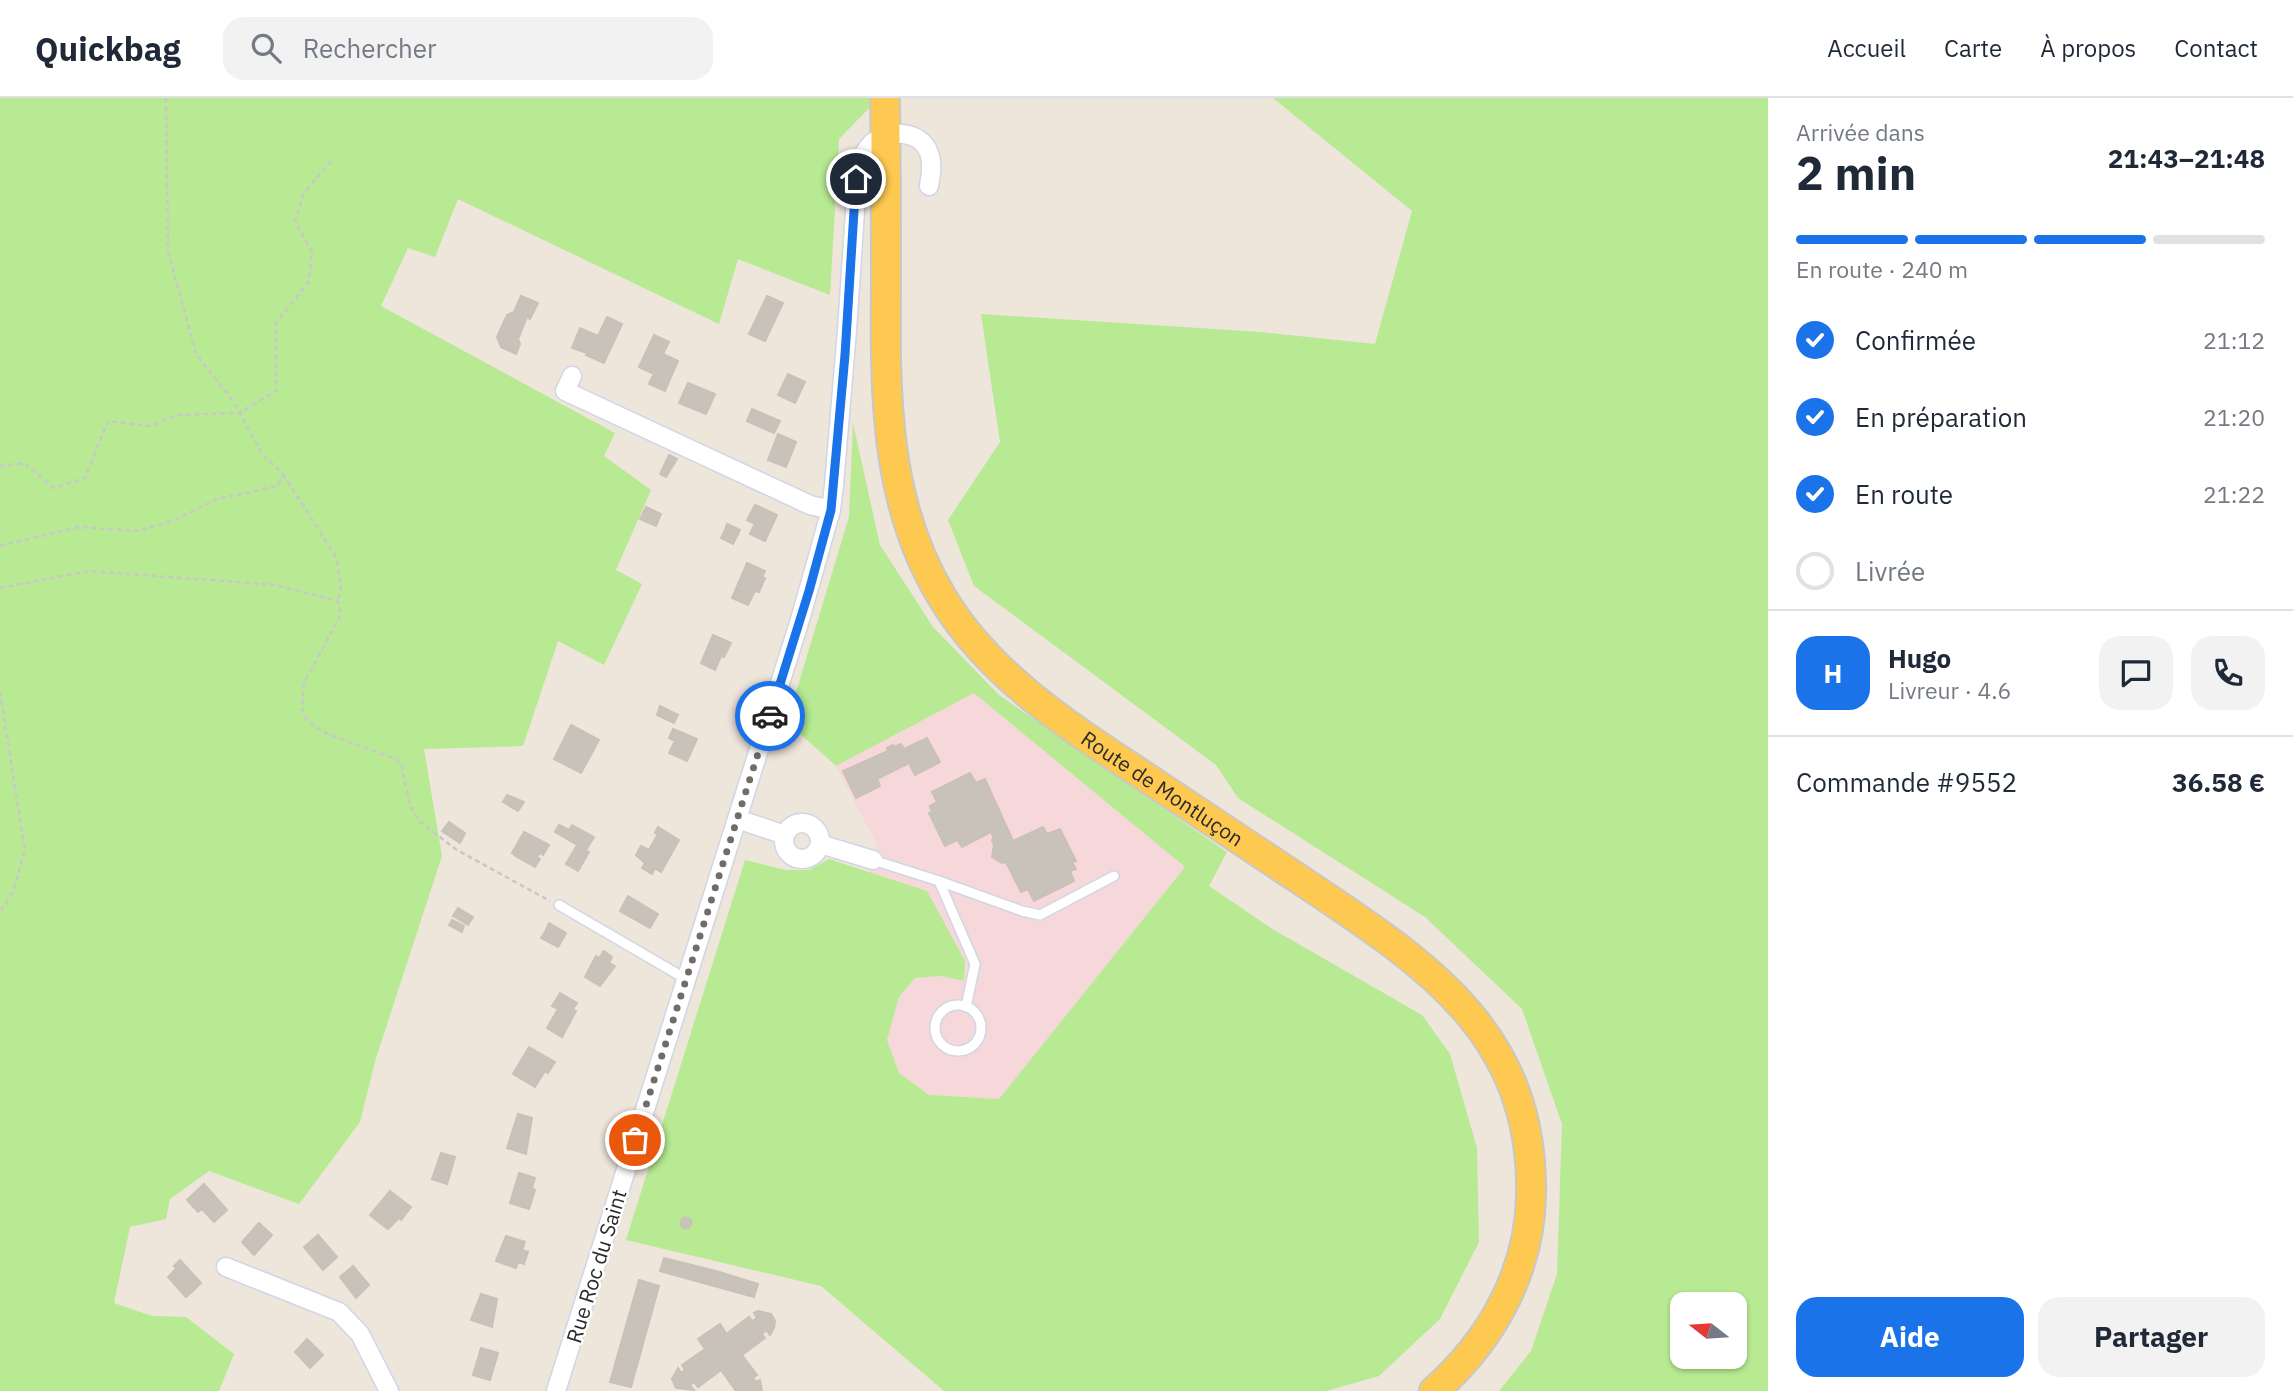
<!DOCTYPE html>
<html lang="fr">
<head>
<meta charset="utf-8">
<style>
	body { margin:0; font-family:"IBM Plex Sans",sans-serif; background:#f2f2f3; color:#1f2937; height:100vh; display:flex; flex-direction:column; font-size:26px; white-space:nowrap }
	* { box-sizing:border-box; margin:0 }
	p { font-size:23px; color:#747a83 }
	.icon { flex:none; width:38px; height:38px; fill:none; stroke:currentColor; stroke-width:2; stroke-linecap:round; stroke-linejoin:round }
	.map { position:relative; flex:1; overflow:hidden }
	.details { display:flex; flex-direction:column; background:#fff; width:525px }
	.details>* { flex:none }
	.needle { width:46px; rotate:287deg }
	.buttons { position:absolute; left:1670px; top:1194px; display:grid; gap:14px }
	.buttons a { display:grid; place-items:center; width:77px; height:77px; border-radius:14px; background:#fff; box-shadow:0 2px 5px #0004; font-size:35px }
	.pin { position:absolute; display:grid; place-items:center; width:60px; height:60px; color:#fff; margin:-30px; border:4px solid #fff; border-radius:50%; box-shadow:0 2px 7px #0007 }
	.courier { position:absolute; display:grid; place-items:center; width:70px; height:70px; margin:-35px; border:5px solid #1a73e8; border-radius:50%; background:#fff; color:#222; box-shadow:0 2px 9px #0007 }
	.head em { font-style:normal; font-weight:700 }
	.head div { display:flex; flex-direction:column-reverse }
	.head { display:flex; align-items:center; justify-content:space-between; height:119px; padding:0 28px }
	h1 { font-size:46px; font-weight:700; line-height:52px }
	.bar { display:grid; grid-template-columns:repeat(4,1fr); gap:10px 7px; align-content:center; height:84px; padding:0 28px }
	.bar i { height:9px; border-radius:5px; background:#e0e1e3 }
	.bar .active { background:#1a73e8 }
	.bar p { grid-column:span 4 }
	.line { display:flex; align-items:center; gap:18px; padding:0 28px; border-top:2px solid #e0e1e3 }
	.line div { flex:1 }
	.round { display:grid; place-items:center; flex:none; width:74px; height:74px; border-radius:21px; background:#f2f2f3 }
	ol { padding:0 28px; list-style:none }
	li { display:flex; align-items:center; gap:21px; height:77px }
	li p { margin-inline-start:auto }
	li .icon { padding:7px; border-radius:50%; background:#1a73e8; color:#fff; stroke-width:4 }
	li:last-child { color:#747a83 }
	li i { width:38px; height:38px; border:4px solid #e0e1e3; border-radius:50% }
	.cta { display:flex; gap:14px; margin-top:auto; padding:14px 28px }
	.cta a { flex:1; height:80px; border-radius:21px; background:#1a73e8; color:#fff; font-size:28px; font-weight:700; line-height:80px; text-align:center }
	.cta a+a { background:#f2f2f3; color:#1f2937 }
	header { display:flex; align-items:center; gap:42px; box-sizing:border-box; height:98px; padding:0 35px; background:#fff; border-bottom:2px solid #e0e1e3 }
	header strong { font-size:33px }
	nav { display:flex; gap:38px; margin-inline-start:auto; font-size:24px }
	.search { width:490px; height:63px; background:#f2f2f3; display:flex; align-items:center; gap:18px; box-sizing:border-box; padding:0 24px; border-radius:21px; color:#747a83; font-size:26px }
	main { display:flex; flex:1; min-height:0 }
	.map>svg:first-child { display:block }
	.medical { fill:#f6d8db }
	.green { fill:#b7ea92; fill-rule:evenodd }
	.building { fill:#c9c2bb; stroke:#cac1b5; stroke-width:2 }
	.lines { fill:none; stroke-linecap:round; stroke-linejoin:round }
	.service-casing { stroke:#d0d6e5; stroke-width:12 }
	.minor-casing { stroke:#d0d6e5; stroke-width:21 }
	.primary-casing { stroke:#c8c8c8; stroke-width:32 }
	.path { stroke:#c8c8c8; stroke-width:2.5; stroke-dasharray:5 3.5; stroke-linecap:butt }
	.service { stroke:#fff; stroke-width:9 }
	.minor { stroke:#fff; stroke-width:18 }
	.primary { stroke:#fec950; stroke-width:28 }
	.done { stroke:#6f6c69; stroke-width:7; stroke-dasharray:0 12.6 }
	.route { stroke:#1a73e8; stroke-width:9 }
	.labels { text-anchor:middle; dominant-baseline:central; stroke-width:5; stroke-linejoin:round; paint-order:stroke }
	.street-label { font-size:21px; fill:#2b2b2b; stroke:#fff }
</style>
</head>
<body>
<header>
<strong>Quickbag</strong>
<div class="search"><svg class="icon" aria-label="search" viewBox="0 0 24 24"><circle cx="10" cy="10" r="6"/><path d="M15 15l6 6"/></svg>Rechercher</div>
<nav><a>Accueil</a><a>Carte</a><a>À propos</a><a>Contact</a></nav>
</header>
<main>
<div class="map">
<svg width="1768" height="1293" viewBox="0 0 1768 1293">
	<rect width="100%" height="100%" fill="#eee5db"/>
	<!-- medical -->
	<path class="medical" d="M 974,595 L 1185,769 L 999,1001 L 928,997 L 899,975 L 887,942 L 899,899 L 915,880 L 941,878 L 964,883 L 927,793 L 868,774 L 877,747 L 836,668 Z"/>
	<!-- green -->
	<path class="green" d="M 0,0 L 874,0 L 874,5 L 839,41 L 830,197 L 738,161 L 719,226 L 458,101 L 435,159 L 408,150 L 381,208 L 615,335 L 604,358 L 651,392 L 616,472 L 642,486 L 604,567 L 558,543 L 523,648 L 424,651 L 442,758 L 376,960 L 360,1024 L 299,1106 L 209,1073 L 170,1101 L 166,1121 L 130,1129 L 114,1205 L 152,1218 L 186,1219 L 234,1256 L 219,1293 L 0,1293 Z
		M 1273,0 L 1768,0 L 1768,1293 L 1499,1293 L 1531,1253 L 1557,1176 L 1562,1026 L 1522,911 L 1425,819 L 1238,700 L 1216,667 L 974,488 L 948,422 L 1000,344 L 981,216 L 1261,234 L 1375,246 L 1412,113 ZM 1682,1206 L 1734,1206 L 1734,1258 L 1682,1258 Z
		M 853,325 L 880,447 L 933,529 L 999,597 L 1227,754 L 1209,788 L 1274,832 L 1422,917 L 1450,956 L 1477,1050 L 1479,1144 L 1440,1221 L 1379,1278 L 1326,1293 L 944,1293 L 821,1188 L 626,1142 L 745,762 L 786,772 L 809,772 L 829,761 L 927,793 L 965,863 L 964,883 L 941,878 L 915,880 L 899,899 L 887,942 L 899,975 L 929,997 L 999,1001 L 1185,769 L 974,595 L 836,668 L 787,624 L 849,419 Z"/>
	<!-- building -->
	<path class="building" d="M 521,198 L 538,205 L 530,221 L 527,219 L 518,241 L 520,246 L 516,256 L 501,249 L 497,239 L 507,217 L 514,214 Z
		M 767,198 L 783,205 L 765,243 L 749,236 Z
		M 607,219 L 622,226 L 604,265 L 586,257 L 587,255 L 572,250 L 580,230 L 598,238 Z
		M 654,237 L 669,244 L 663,256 L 678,263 L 667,288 L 651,281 L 654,276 L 639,269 Z
		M 788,276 L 805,284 L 795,305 L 778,297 Z
		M 651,281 L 667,288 L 665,293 L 649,286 Z
		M 688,285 L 715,296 L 706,316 L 679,305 Z
		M 752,311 L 780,323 L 774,335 L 747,323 Z
		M 778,336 L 796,344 L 786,369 L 768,362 Z
		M 669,357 L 677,361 L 666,379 L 660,376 Z
		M 755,407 L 762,410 L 755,426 L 747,422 Z
		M 646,409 L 661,416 L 656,428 L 640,421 Z
		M 762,410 L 777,417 L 765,443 L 750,436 Z
		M 727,426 L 740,432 L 737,438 L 725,432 Z
		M 725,432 L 737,438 L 733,446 L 721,440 Z
		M 747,465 L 765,473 L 762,479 L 765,480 L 759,494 L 755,493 L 751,501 L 735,493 Z
		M 735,493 L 751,501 L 748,507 L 732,500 Z
		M 713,537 L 731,545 L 724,559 L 721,558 L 715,572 L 701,565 Z
		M 660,608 L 678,617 L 674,625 L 657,617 Z
		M 571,627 L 599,642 L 581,675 L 554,661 Z
		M 673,631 L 697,641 L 687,663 L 669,655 L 675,643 L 669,640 Z
		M 927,640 L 940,664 L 915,677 L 909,665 L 877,681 L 880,688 L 856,700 L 843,673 L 888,653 L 887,650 L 893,647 L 894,649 L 901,646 L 904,651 Z
		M 970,675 L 976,685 L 985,681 L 1013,743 L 1043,729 L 1047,736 L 1060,731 L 1076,763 L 1072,764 L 1076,771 L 1070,773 L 1074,783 L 1034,803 L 1028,791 L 1021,794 L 1006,764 L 1002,765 L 992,759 L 994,747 L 992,742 L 994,740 L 991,734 L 962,749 L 957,742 L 945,748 L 929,715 L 932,714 L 930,708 L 937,704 L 932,694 Z
		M 507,697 L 524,704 L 518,713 L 503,704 Z
		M 449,724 L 465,735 L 460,745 L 442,733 Z
		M 559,727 L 569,732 L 572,727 L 594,739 L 586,752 L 555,734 Z
		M 658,729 L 679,742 L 661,774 L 655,770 L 652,776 L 642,770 L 645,765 L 636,757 L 641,748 L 649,752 L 658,736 L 655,735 Z
		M 524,734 L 549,747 L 543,757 L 540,755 L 537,759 L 540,761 L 535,769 L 517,759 L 526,745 L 520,741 Z
		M 520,741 L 526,745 L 517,759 L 512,755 Z
		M 577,747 L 589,754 L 578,773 L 566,766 Z
		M 628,798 L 658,816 L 650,830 L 620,813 Z
		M 458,810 L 473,819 L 468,827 L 453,818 Z
		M 452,822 L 464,828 L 462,834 L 449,827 Z
		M 549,825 L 566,835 L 561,844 L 545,834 Z
		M 545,834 L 561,844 L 558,849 L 541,840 Z
		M 604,853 L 612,859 L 609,865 L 615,868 L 600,888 L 585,879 L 596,858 L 599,860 Z
		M 560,895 L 577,905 L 573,911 L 576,913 L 562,939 L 547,930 L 558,911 L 552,908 Z
		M 529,949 L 555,964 L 548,975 L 545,973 L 535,989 L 513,976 Z
		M 518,1016 L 532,1020 L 526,1056 L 507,1050 Z
		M 441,1055 L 455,1059 L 447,1086 L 432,1081 Z
		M 519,1075 L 535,1080 L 532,1090 L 535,1092 L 529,1111 L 510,1105 Z
		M 204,1086 L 227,1112 L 214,1124 L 202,1111 L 198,1114 L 187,1102 Z
		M 390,1093 L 407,1106 L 385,1129 L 370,1117 Z
		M 407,1106 L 411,1109 L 401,1122 L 399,1120 L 388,1131 L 385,1129 Z
		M680.5 1125a5.5 5.5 0 1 1 11 0a5.5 5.5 0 1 1-11 0Z
		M 259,1125 L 272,1137 L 254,1157 L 242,1144 Z
		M 318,1137 L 337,1159 L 323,1172 L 304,1149 Z
		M 506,1138 L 525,1144 L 522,1152 L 528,1154 L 524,1166 L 518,1164 L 516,1170 L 496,1163 Z
		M 664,1160 L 716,1173 L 758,1186 L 754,1199 L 660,1173 Z
		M 180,1162 L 201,1185 L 195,1191 L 190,1185 L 184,1191 L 173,1179 L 179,1174 L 174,1168 Z
		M 353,1168 L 369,1187 L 356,1200 L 340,1179 Z
		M 176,1171 L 179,1174 L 173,1179 L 184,1191 L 190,1185 L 195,1191 L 186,1199 L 168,1179 Z
		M 639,1182 L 659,1188 L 631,1289 L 610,1284 Z
		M 481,1196 L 497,1201 L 492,1229 L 471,1222 Z
		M 758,1213 L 771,1216 L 775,1223 L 774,1230 L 770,1237 L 766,1232 L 762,1236 L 765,1240 L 742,1257 L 757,1277 L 753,1280 L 756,1284 L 760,1282 L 762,1293 L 736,1293 L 721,1272 L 698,1289 L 694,1284 L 690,1287 L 694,1292 L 676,1290 L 672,1281 L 678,1270 L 681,1275 L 685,1272 L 682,1267 L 705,1251 L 703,1248 L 724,1232 L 726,1236 L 749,1219 L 752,1223 L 757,1220 L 754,1215 Z
		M 720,1226 L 724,1232 L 703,1248 L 698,1241 Z
		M 307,1241 L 323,1257 L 310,1270 L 295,1254 Z
		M 481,1250 L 498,1255 L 490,1282 L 473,1277 Z"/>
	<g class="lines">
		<!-- service casing -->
		<g class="service-casing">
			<path id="service" d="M 873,762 L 939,783 L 975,866 L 966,909
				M 939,783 L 1022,813 L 1040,817 L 1114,778
				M 559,807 L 686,881
				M935 930a23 23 0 1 1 46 0a23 23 0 1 1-46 0Z"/>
		</g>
		<!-- minor casing -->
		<g class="minor-casing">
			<path id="minor" d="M 572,278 L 565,293 L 810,407 L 831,412
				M 737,721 L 785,737
				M784 743a18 18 0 1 1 36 0a18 18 0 1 1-36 0Z
				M 820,746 L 873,762
				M 226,1169 L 339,1214 L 360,1236 L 389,1293
				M 556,1293 L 799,525 L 831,412 L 834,387 L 847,232 L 858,69 C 861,60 865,52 872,45 C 889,31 921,32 929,55 C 933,65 931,77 929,88"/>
		</g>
		<!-- primary casing -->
		<g class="primary-casing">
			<g id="primary">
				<path id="s1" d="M 885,0 C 886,62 886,124 886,186 C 885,294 884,404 942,499 C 991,581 1075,632 1153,684 C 1207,720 1260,755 1314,791 C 1432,870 1534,939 1531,1097 C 1530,1174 1491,1243 1434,1293"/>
			</g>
		</g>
		<!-- path -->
		<path class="path" d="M 0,368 L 24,365 L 54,390 L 85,380 L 108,323 L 151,328 L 176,317 L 239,315 L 276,293 L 276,225 L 309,183 L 312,153 L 295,124 L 304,95 L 332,62
			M 283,376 L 336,459 L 341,488 L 338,503
			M 0,448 L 79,429 L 137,433 L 175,422 L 217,401 L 278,388 L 283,376 L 263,357 L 233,303 L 196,256 L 168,153 L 166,0
			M 0,490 L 89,473 L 276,487 L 338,503 L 341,516 L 304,585 L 302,611 L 306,621 L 325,635 L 396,661 L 402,669 L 410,708 L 420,724 L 457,752 L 550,803
			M 0,594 L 25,752 L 13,794 L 0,814"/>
		<!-- service -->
		<use href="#service" class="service"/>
		<!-- minor -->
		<use href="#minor" class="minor"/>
		<!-- primary -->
		<use href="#primary" class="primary"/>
	</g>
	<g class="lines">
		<!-- done -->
		<path class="done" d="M 635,1042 L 770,618"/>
		<!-- route -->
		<path class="route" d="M 770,618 L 809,493 L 831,412 L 845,257 L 856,81"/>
	</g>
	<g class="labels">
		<!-- street labels -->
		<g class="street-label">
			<text stroke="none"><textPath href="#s1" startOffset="803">Route de Montluçon</textPath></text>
			<text transform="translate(596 1168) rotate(-73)">Rue Roc du Saint</text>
		</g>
	</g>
</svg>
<div class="buttons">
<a><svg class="needle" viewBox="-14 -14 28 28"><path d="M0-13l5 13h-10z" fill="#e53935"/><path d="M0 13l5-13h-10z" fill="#747a83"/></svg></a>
</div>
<div class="pin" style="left:635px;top:1042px;background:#ea580c"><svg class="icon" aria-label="bag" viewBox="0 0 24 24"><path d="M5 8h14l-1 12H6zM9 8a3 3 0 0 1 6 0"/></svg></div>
<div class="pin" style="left:856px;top:81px;background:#1f2937"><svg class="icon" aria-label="home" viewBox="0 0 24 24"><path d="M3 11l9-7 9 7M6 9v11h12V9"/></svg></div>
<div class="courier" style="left:770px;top:618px"><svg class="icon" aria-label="car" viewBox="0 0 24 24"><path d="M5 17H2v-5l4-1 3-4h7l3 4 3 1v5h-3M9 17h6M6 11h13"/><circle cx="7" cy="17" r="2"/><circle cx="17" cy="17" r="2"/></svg></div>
</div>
<section class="details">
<div class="head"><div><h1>2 min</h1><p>Arrivée dans</p></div><em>21:43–21:48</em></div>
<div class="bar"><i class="active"></i><i class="active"></i><i class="active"></i><i></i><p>En route · 240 m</p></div>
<ol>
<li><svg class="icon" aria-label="check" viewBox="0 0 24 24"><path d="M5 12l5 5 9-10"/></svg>Confirmée<p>21:12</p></li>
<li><svg class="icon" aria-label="check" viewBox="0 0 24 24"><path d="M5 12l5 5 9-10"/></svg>En préparation<p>21:20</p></li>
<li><svg class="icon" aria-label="check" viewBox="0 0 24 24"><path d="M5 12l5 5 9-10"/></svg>En route<p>21:22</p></li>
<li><i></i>Livrée</li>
</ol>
<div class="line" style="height:126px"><b class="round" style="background:#1a73e8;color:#fff">H</b><div><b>Hugo</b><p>Livreur · 4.6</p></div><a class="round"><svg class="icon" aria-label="chat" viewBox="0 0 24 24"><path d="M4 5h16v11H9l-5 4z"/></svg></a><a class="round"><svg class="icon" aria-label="phone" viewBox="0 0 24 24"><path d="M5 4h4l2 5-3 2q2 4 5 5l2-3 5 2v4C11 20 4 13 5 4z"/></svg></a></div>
<div class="line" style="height:91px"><div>Commande #9552</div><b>36.58 €</b></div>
<div class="cta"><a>Aide</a><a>Partager</a></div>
</section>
</main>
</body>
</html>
